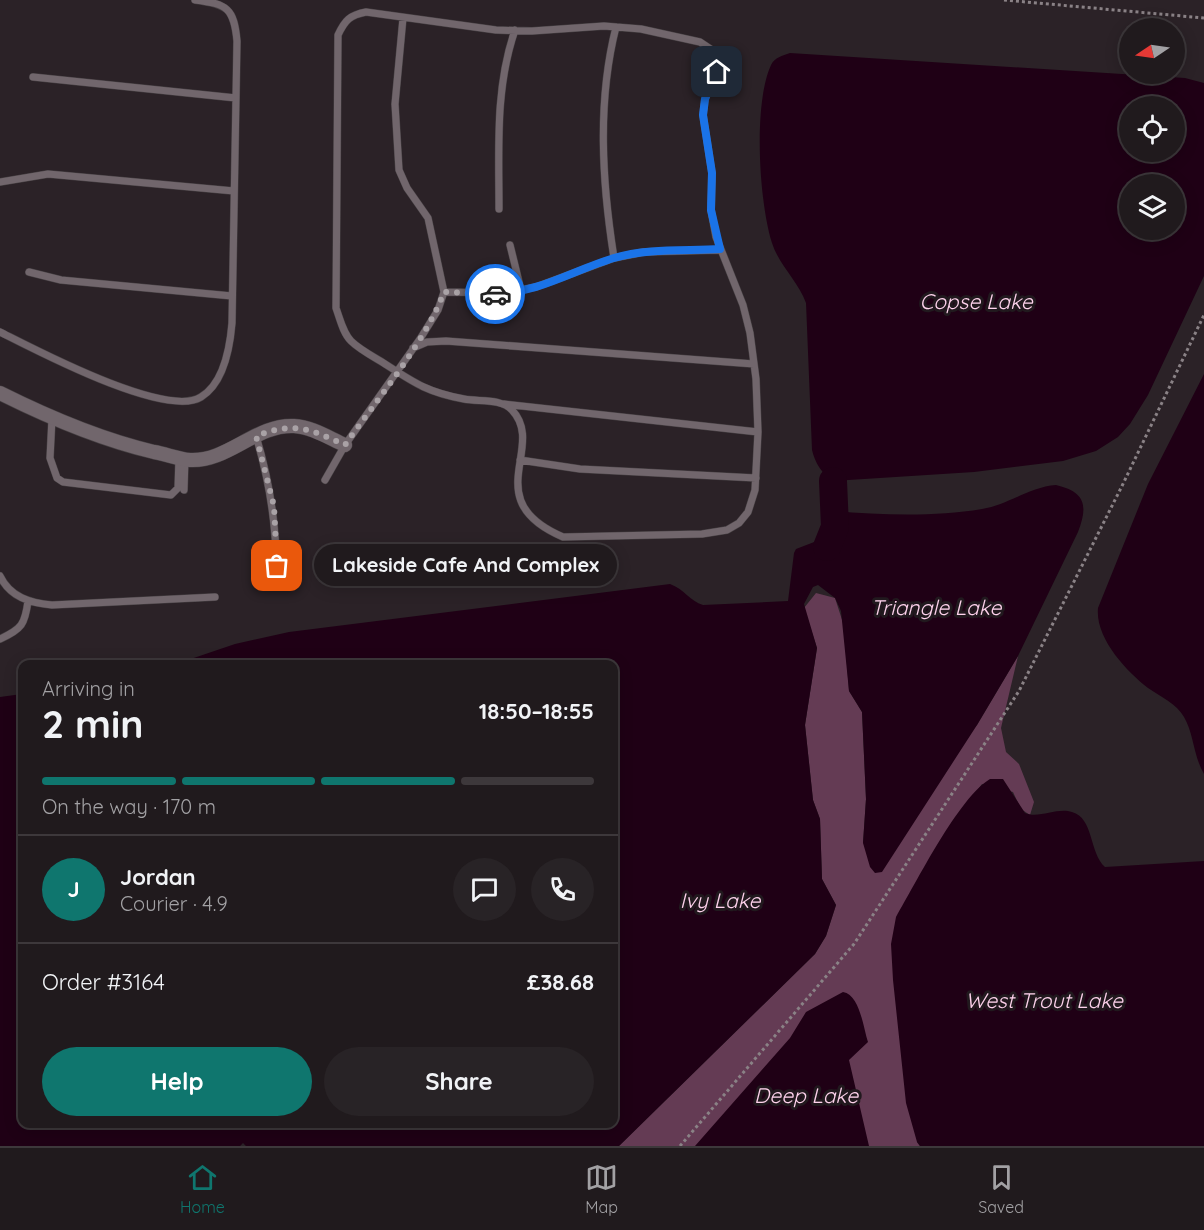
<!DOCTYPE html>
<html lang="en">
<head>
<meta charset="utf-8">
<style>
	body { margin:0; font-family:Quicksand,sans-serif; background:#282326; color:#f1f3f6; height:100vh; display:flex; flex-direction:column; font-size:22px; white-space:nowrap }
	* { box-sizing:border-box; margin:0 }
	p { font-size:20px; color:#a2a1a4 }
	.icon { flex:none; width:33px; height:33px; fill:none; stroke:currentColor; stroke-width:2; stroke-linecap:round; stroke-linejoin:round }
	.map { position:relative; flex:1; overflow:hidden }
	.sheet { position:absolute; left:18px; top:660px; width:600px; height:468px; display:flex; flex-direction:column; background:#201a1d; border-radius:12px; box-shadow:0 3px 15px #0003,0 0 0 2px #3d383b }
	.sheet>* { flex:none }
	.needle { width:39px; rotate:257deg }
	.controls { position:absolute; left:1119px; top:18px; display:grid; gap:12px }
	.controls a { display:grid; place-items:center; width:66px; height:66px; border-radius:50%; background:#201a1d; box-shadow:0 3px 15px #0003,0 0 0 2px #3d383b; font-size:30px }
	.pin { position:absolute; display:grid; place-items:center; width:51px; height:51px; color:#fff; margin:-26px; border-radius:12px; box-shadow:0 3px 9px #0006 }
	.courier { position:absolute; display:grid; place-items:center; width:60px; height:60px; margin:-30px; border:4px solid #1a73e8; border-radius:50%; background:#fff; color:#222; box-shadow:0 2px 8px #0007 }
	.bubble { position:absolute; height:42px; border-radius:21px; background:#201a1d; box-shadow:0 3px 15px #0003,0 0 0 2px #3d383b; font-size:20px; font-weight:700; line-height:42px; text-align:center }
	.summary em { font-style:normal; font-weight:700 }
	.summary div { display:flex; flex-direction:column-reverse }
	.summary { display:flex; align-items:center; justify-content:space-between; height:102px; padding:0 24px }
	h1 { font-size:39px; font-weight:700; line-height:45px }
	.bar { display:grid; grid-template-columns:repeat(4,1fr); gap:9px 6px; align-content:center; height:72px; padding:0 24px }
	.bar i { height:8px; border-radius:4px; background:#3d383b }
	.bar .active { background:#0f766e }
	.bar p { grid-column:span 4 }
	.line { display:flex; align-items:center; gap:15px; padding:0 24px; border-top:2px solid #3d383b }
	.line div { flex:1 }
	.round { display:grid; place-items:center; flex:none; width:63px; height:63px; border-radius:32px; background:#282326 }
	.action { display:flex; gap:12px; margin-top:auto; padding:12px 24px }
	.action a { flex:1; height:69px; border-radius:36px; background:#0f766e; color:#fff; font-size:24px; font-weight:700; line-height:69px; text-align:center }
	.action a+a { background:#282326; color:#f1f3f6 }
	.tab-bar { display:flex; justify-content:space-around; align-items:center; height:84px; border-top:2px solid #3d383b; background:#201a1d; font-size:16px; color:#a2a1a4 }
	.tab-bar a { display:grid; justify-items:center; gap:3px }
	.tab-bar .active { color:#0f766e }
	.map>svg:first-child { display:block }
	.forest { fill:#643b54 }
	.water { fill:#1f0015; fill-rule:evenodd }
	.lines { fill:none; stroke-linecap:round; stroke-linejoin:round }
	.river { stroke:#1f0015; stroke-width:28 }
	.lane-casing { stroke:#474144; stroke-width:8 }
	.street-casing { stroke:#474144; stroke-width:15 }
	.path { stroke:#8a8286; stroke-width:3; stroke-dasharray:3 3; stroke-linecap:butt }
	.lane { stroke:#71666c; stroke-width:7 }
	.street { stroke:#71666c; stroke-width:14 }
	.done { stroke:#a9a2a6; stroke-width:6; stroke-dasharray:0 10.8 }
	.route { stroke:#1a73e8; stroke-width:8 }
	.labels { text-anchor:middle; dominant-baseline:central; stroke-width:6; stroke-linejoin:round; paint-order:stroke }
	.water-label { font-size:21px; font-style:italic; fill:#fed2ec; stroke:#21191e }
</style>
</head>
<body>
<div class="map">
<svg width="1204" height="1146" viewBox="0 0 1204 1146">
	<rect width="100%" height="100%" fill="#2b2227"/>
	<!-- forest -->
	<path class="forest" d="M 816,593 L 835,598 L 844,626 L 849,691 L 862,712 L 866,799 L 863,843 L 977,725 L 1018,656 L 1001,728 L 1006,752 L 1019,764 L 1034,802 L 1030,815 L 1021,809 L 1013,792 L 982,784 L 947,832 L 917,1142 L 920,1146 L 619,1146 L 815,954 L 826,936 L 836,905 L 822,879 L 820,819 L 813,800 L 805,725 L 817,648 L 804,608 Z"/>
	<!-- water -->
	<path class="water" d="M 790,53 L 1185,78 L 1204,83 L 1204,276 L 1148,395 L 1130,424 L 1118,437 L 1096,451 L 1063,461 L 974,472 L 833,481 C 822,474 815,463 812,450 L 806,303 C 798,281 779,265 772,243 C 759,202 753,104 771,65 C 775,57 782,56 790,53 ZM 1174,106 L 1174,152 L 1130,152 L 1130,106 ZM 1130,184 L 1174,184 L 1174,230 L 1130,230 Z
		M 1204,374 L 1204,774 C 1193,755 1194,734 1184,717 C 1177,704 1161,697 1148,688 C 1126,671 1095,638 1098,608 L 1148,484 Z
		M 1056,485 C 1086,492 1088,506 1078,532 L 1018,656 L 977,725 L 882,872 L 875,873 L 870,867 L 863,843 L 866,799 L 862,712 L 849,691 L 841,611 L 835,598 L 818,585 L 813,587 L 804,604 L 817,648 L 805,725 L 813,800 L 820,819 L 822,879 L 836,905 L 826,936 L 815,954 L 619,1146 L 246,1146 L 243,1143 L 240,1146 L 0,1146 L 0,697 L 22,694 L 22,1124 L 614,1124 L 614,664 L 176,664 L 235,644 L 289,632 L 670,584 C 684,589 690,601 703,605 L 788,601 L 794,553 L 796,549 L 822,539 L 828,515 L 834,511 C 882,515 934,517 982,509 C 1008,505 1029,487 1056,485 Z
		M 990,779 L 1003,779 L 1025,813 C 1039,819 1057,807 1072,812 C 1094,818 1089,853 1105,867 L 1204,861 L 1204,1146 L 920,1146 L 917,1142 L 906,1103 L 893,980 L 891,944 L 896,917 C 916,883 959,797 990,779 Z
		M 843,992 C 860,995 863,1027 868,1042 L 849,1060 L 869,1146 L 695,1146 L 790,1038 L 806,1012 Z"/>
	<g class="lines">
		<!-- river -->
		<path class="river" d="M 827,547 L 835,527 L 833,481"/>
		<!-- lane casing -->
		<g class="lane-casing">
			<path id="lane" d="M 366,12 L 496,30 L 532,31 L 604,26 L 641,29 L 700,42 L 712,50 L 717,59 L 717,71 L 705,99 L 703,115 L 712,173 L 711,210 L 716,237 L 743,305 L 750,333 L 756,379 L 758,432 L 755,490 L 748,512 L 739,523 L 727,530 L 702,534 L 563,537 C 477,500 547,447 512,410 C 501,398 479,402 464,399 C 426,392 413,382 382,362 C 372,356 359,349 351,341 C 343,333 340,319 336,308 L 338,35 C 345,20 350,15 366,12 Z
				M 33,77 L 236,98
				M 0,182 L 48,174 L 234,191
				M 499,209 C 499,148 495,88 515,30
				M 510,245 L 521,290
				M 614,258 C 602,182 597,102 616,27
				M 29,272 L 61,280 L 232,296
				M 444,292 L 504,293 L 536,287 L 614,258 L 644,252 L 720,250
				M 0,332 C 36,350 166,419 201,397 C 224,383 230,347 232,323 L 237,41 C 234,8 227,4 195,0
				M 413,348 L 427,342 L 446,341 L 754,364
				M 504,404 L 758,432
				M 52,418 L 50,458 L 57,478 L 63,482 L 171,495 L 178,488 L 179,457
				M 256,436 C 271,486 278,533 276,585
				M 520,460 L 580,469 L 756,478
				M 325,480 L 345,445 L 420,339 L 438,310 L 444,292 L 428,218 L 407,188 L 399,170 L 395,104 L 403,18
				M 184,490 L 185,459
				M 0,576 C 10,597 30,603 52,605 L 215,597
				M 0,639 C 22,629 25,624 28,601"/>
		</g>
		<!-- street casing -->
		<g class="street-casing">
			<path id="street" d="M 0,393 C 50,418 99,439 154,452 C 166,454 178,459 190,460 C 228,462 256,424 294,426 C 312,427 329,438 345,445"/>
		</g>
		<!-- path -->
		<path class="path" d="M 1004,0 L 1204,18
			M 680,1146 L 854,944 L 1019,691 L 1122,486 L 1204,315"/>
		<!-- lane -->
		<use href="#lane" class="lane"/>
		<!-- street -->
		<use href="#street" class="street"/>
	</g>
	<g class="lines">
		<!-- done -->
		<path class="done" d="M 277,566 L 274,506 L 256,436 C 295,421 309,429 345,445 C 376,401 426,341 444,292 L 495,294"/>
		<!-- route -->
		<path class="route" d="M 495,294 C 538,293 574,270 614,258 C 647,248 685,251 720,249 L 711,210 L 712,173 L 703,115 L 705,99 L 717,72"/>
	</g>
	<g class="labels">
		<!-- water labels -->
		<g class="water-label">
			<text x="976" y="301">Copse Lake</text>
			<text x="936" y="607">Triangle Lake</text>
			<text x="720" y="900">Ivy Lake</text>
			<text x="1044" y="1000">West Trout Lake</text>
			<text x="806" y="1095">Deep Lake</text>
		</g>
	</g>
</svg>
<div class="controls">
<a><svg class="needle" viewBox="-14 -14 28 28"><path d="M0-13l5 13h-10z" fill="#e53935"/><path d="M0 13l5-13h-10z" fill="#a2a1a4"/></svg></a>
<a><svg class="icon" aria-label="locate" viewBox="0 0 24 24"><circle cx="12" cy="12" r="6"/><path d="M12 2v4M12 18v4M2 12h4M18 12h4"/></svg></a>
<a><svg class="icon" aria-label="layers" viewBox="0 0 24 24"><path d="M12 4l9 5-9 5-9-5zM3 14l9 5 9-5"/></svg></a>
</div>
<div class="pin" style="left:277px;top:566px;background:#ea580c"><svg class="icon" aria-label="bag" viewBox="0 0 24 24"><path d="M5 8h14l-1 12H6zM9 8a3 3 0 0 1 6 0"/></svg></div>
<div class="pin" style="left:717px;top:72px;background:#1f2937"><svg class="icon" aria-label="home" viewBox="0 0 24 24"><path d="M3 11l9-7 9 7M6 9v11h12V9"/></svg></div>
<div class="courier" style="left:495px;top:294px"><svg class="icon" aria-label="car" viewBox="0 0 24 24"><path d="M5 17H2v-5l4-1 3-4h7l3 4 3 1v5h-3M9 17h6M6 11h13"/><circle cx="7" cy="17" r="2"/><circle cx="17" cy="17" r="2"/></svg></div>
<div class="bubble" style="left:314px;top:544px;width:303px">Lakeside Cafe And Complex</div>
<section class="sheet">
<div class="summary"><div><h1>2 min</h1><p>Arriving in</p></div><em>18:50–18:55</em></div>
<div class="bar"><i class="active"></i><i class="active"></i><i class="active"></i><i></i><p>On the way · 170 m</p></div>
<div class="line" style="height:108px"><b class="round" style="background:#0f766e;color:#fff">J</b><div><b>Jordan</b><p>Courier · 4.9</p></div><a class="round"><svg class="icon" aria-label="chat" viewBox="0 0 24 24"><path d="M4 5h16v11H9l-5 4z"/></svg></a><a class="round"><svg class="icon" aria-label="phone" viewBox="0 0 24 24"><path d="M5 4h4l2 5-3 2q2 4 5 5l2-3 5 2v4C11 20 4 13 5 4z"/></svg></a></div>
<div class="line" style="height:78px"><div>Order #3164</div><b>£38.68</b></div>
<div class="action"><a>Help</a><a>Share</a></div>
</section>
</div>
<nav class="tab-bar">
<a class="active"><svg class="icon" aria-label="home" viewBox="0 0 24 24"><path d="M3 11l9-7 9 7M6 9v11h12V9"/></svg>Home</a>
<a><svg class="icon" aria-label="map" viewBox="0 0 24 24"><path d="M3 6l6-2 6 2 6-2v14l-6 2-6-2-6 2zM9 4v14M15 6v14"/></svg>Map</a>
<a><svg class="icon" aria-label="saved" viewBox="0 0 24 24"><path d="M7 4h10v16l-5-4-5 4z"/></svg>Saved</a>
</nav>
</body>
</html>
